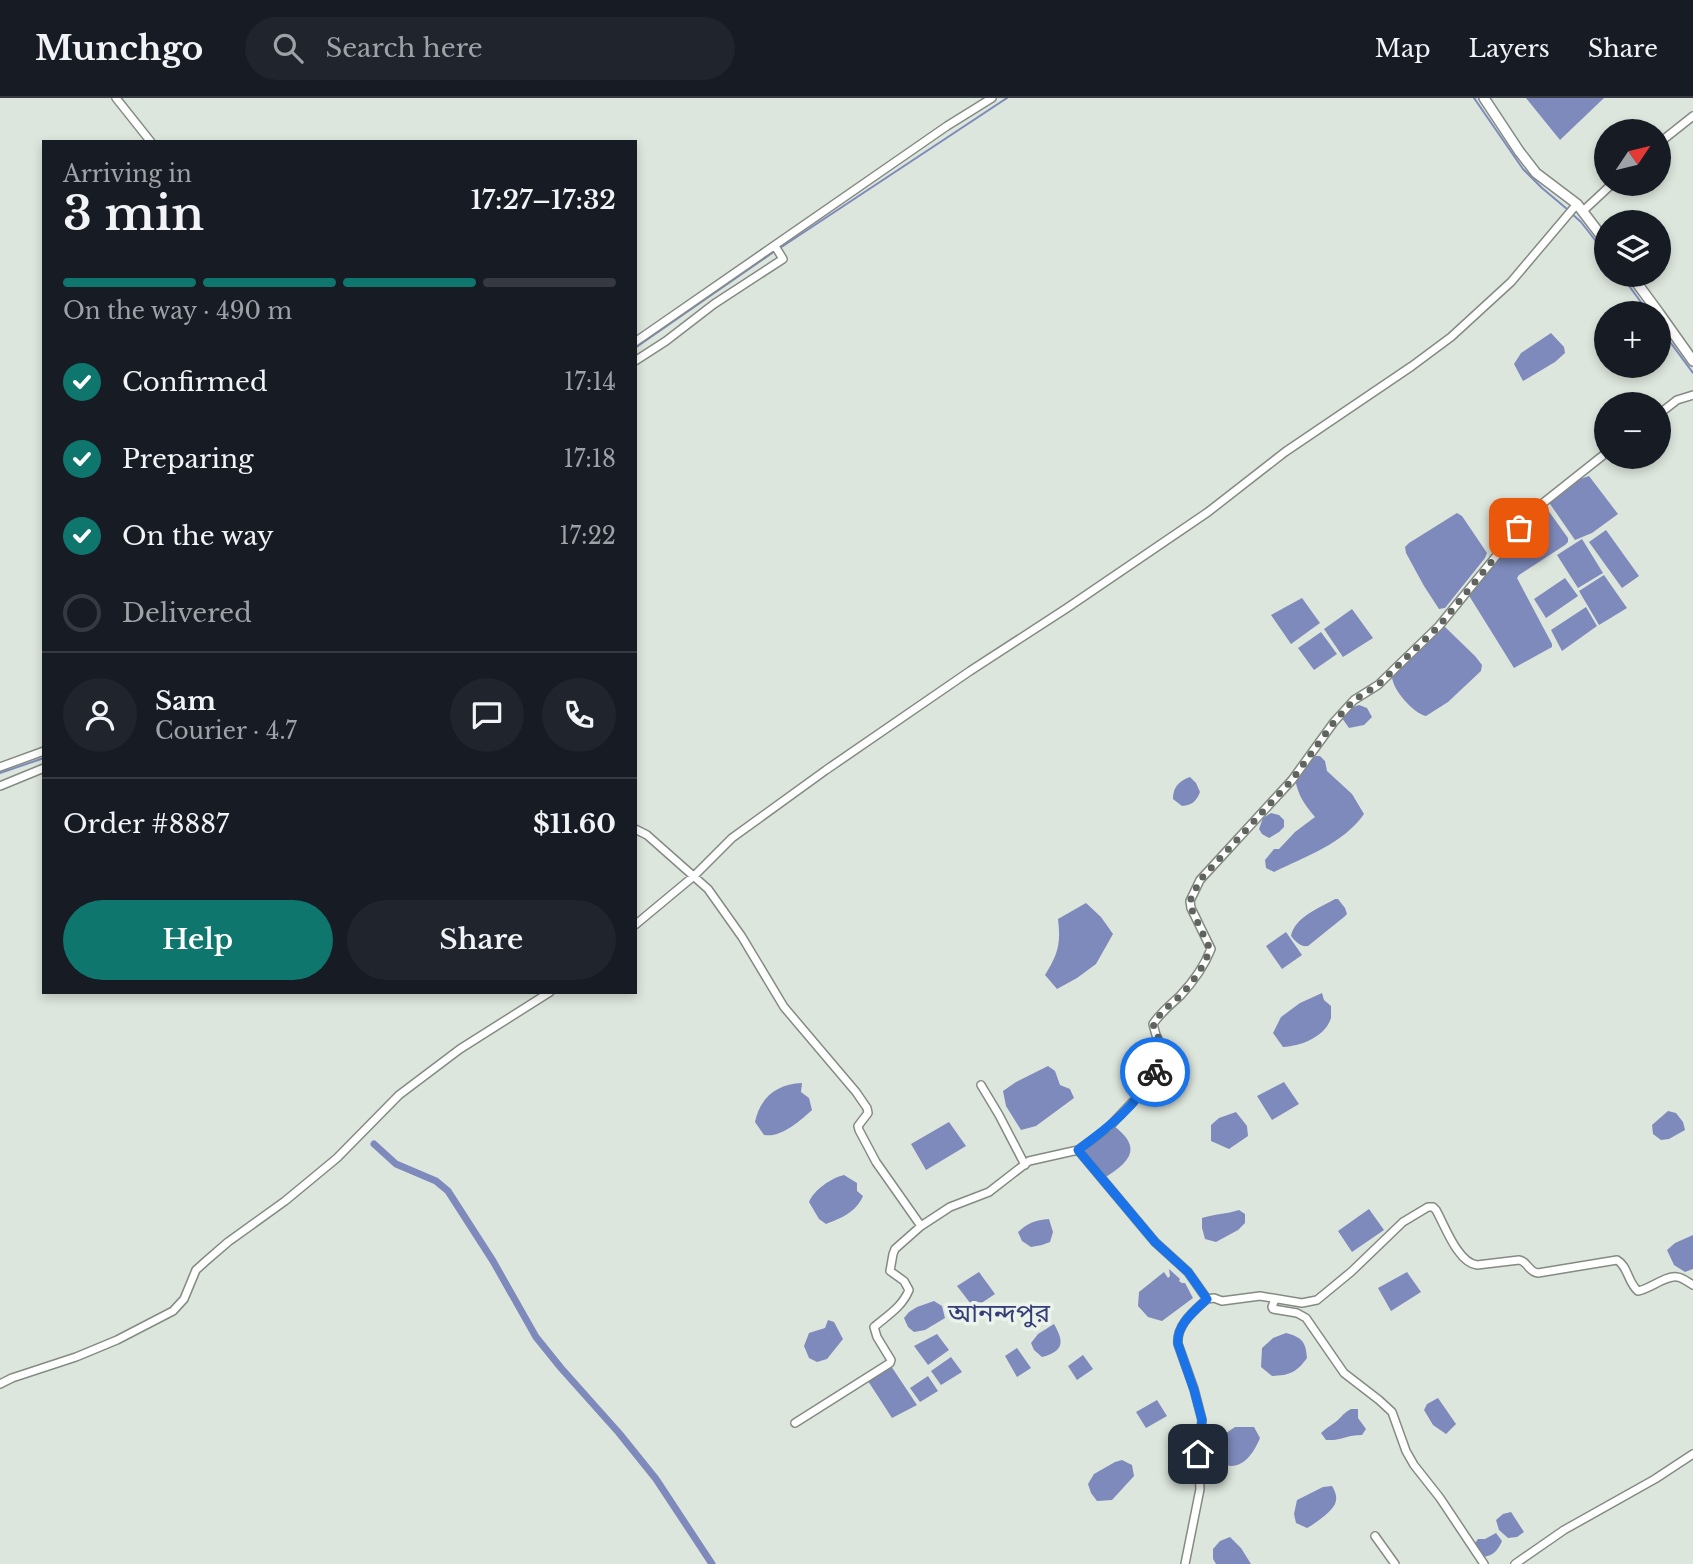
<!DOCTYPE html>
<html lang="en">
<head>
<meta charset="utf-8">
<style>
	body { margin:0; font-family:"Libre Baskerville","Noto Sans Bengali",serif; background:#20242c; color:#f1f3f6; height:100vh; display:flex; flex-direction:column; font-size:26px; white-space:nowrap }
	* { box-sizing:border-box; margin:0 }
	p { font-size:23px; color:#9ea1a6 }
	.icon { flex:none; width:38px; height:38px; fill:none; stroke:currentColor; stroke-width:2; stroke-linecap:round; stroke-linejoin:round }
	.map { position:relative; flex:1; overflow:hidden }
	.side { position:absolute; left:42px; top:42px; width:595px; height:854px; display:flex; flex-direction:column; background:#171b24; border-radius:0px; box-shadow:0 4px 10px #0003 }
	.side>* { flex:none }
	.needle { width:46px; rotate:55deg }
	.controls { position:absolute; left:1594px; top:21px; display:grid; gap:14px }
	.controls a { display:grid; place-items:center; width:77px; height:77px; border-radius:50%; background:#171b24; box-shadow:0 4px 10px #0003; font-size:35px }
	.pin { position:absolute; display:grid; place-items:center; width:60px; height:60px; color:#fff; margin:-30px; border-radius:14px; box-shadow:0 4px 10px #0006 }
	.courier { position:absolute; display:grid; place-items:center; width:70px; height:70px; margin:-35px; border:5px solid #1a73e8; border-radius:50%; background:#fff; color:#222; box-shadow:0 2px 9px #0007 }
	.overview em { font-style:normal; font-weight:600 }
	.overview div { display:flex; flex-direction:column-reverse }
	.overview { display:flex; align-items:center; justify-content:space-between; height:119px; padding:0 21px }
	h1 { font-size:46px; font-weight:600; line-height:52px }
	.bar { display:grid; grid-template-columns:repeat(4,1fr); gap:10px 7px; align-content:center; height:84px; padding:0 21px }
	.bar i { height:9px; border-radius:5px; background:#363941 }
	.bar .current { background:#0f766e }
	.bar p { grid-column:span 4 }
	.line { display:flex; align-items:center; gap:18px; padding:0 21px; border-top:2px solid #363941 }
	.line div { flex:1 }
	.round { display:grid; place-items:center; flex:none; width:74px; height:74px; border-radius:37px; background:#20242c }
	ol { padding:0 21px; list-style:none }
	li { display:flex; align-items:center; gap:21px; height:77px }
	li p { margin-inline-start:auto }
	li .icon { padding:7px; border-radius:50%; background:#0f766e; color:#fff; stroke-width:4 }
	li:last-child { color:#9ea1a6 }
	li i { width:38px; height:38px; border:4px solid #363941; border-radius:50% }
	.action { display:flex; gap:14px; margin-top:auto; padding:14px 21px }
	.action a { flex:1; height:80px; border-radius:42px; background:#0f766e; color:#fff; font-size:28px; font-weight:600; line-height:80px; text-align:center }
	.action a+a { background:#20242c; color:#f1f3f6 }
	header { display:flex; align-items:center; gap:42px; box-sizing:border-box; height:98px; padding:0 35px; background:#171b24; border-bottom:2px solid #363941 }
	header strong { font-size:33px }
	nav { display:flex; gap:38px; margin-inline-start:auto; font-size:24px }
	.search { width:490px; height:63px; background:#20242c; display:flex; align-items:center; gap:18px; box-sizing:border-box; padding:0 24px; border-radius:38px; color:#9ea1a6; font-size:26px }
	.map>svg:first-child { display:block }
	.water { fill:#7e8abb }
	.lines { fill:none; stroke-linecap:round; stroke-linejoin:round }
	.stream { stroke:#7e8abb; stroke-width:2 }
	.canal { stroke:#7e8abb; stroke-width:7 }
	.minor-casing { stroke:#838b83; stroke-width:10 }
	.major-casing { stroke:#838b83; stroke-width:12 }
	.minor { stroke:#fff; stroke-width:7 }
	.major { stroke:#fff; stroke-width:9 }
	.done { stroke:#5f645e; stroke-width:7; stroke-dasharray:0 12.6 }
	.route { stroke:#1a73e8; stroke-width:9 }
	.labels { text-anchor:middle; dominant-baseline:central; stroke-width:7; stroke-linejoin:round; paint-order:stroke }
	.quarter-label { font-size:26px; fill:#343f7a; stroke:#ebf3ea }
</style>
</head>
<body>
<header>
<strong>Munchgo</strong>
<div class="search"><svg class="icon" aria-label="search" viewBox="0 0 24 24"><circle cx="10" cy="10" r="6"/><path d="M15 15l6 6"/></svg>Search here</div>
<nav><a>Map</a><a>Layers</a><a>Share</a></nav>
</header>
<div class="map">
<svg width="1693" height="1466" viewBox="0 0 1693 1466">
	<rect width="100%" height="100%" fill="#dde6dd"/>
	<!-- water -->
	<path class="water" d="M 1526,0 L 1604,0 L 1560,42 Z
		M 1551,235 L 1564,249 L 1565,255 L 1555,264 L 1523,283 L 1514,266 L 1521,255 Z
		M 1589,378 L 1618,416 L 1592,435 L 1575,442 L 1548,403 L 1577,382 Z
		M 1545,408 L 1568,440 L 1568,444 L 1565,447 L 1519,477 L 1517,480 L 1552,546 L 1552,549 L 1514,570 L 1468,496 L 1495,459 L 1543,409 Z
		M 1457,415 L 1462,418 L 1487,455 L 1485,460 L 1445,510 L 1439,511 L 1424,488 L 1406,455 L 1405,449 L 1409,445 Z
		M 1606,432 L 1639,478 L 1622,490 L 1589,444 Z
		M 1582,441 L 1603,475 L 1578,490 L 1557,457 Z
		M 1604,477 L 1627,510 L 1599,527 L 1579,493 Z
		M 1565,480 L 1578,498 L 1546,520 L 1534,501 Z
		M 1302,500 L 1320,525 L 1291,546 L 1271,517 Z
		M 1586,509 L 1597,528 L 1562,553 L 1551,532 Z
		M 1352,511 L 1373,540 L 1343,559 L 1324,531 Z
		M 1444,528 L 1475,558 L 1482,567 L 1481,573 L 1448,604 L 1426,618 C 1413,615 1393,592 1392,579 Z
		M 1321,534 L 1337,556 L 1314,572 L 1298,550 Z
		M 1359,607 L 1367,610 L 1372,619 L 1364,627 L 1349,630 L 1342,620 L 1351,610 Z
		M 1314,658 L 1320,658 L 1325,663 L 1327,673 L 1352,696 L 1364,716 C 1343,746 1306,758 1274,774 L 1266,770 L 1265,762 L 1274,751 L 1279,751 L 1295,734 L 1315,719 C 1304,706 1298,697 1295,681 L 1303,669 Z
		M 1190,679 L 1196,685 L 1200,694 C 1196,704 1192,707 1182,708 L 1173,701 C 1173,689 1179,683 1190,679 Z
		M 1271,715 L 1279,717 L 1284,722 L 1284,729 L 1279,734 L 1269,740 L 1262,736 L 1259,731 L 1263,720 Z
		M 1335,801 L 1338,801 L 1345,810 L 1347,816 L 1344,819 L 1308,848 C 1300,849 1296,844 1291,838 C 1295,819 1319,810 1335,801 Z
		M 1086,805 L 1101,819 L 1113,836 L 1096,866 L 1077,880 L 1057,891 L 1045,877 C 1058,856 1061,846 1058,821 Z
		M 1286,834 L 1302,857 L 1282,871 L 1266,848 Z
		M 1322,895 L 1324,902 L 1331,908 C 1331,909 1331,919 1331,920 C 1325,939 1301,948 1283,949 L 1273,935 L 1281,919 L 1300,905 Z
		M 1048,968 L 1055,973 L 1060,987 L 1070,991 L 1074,1000 L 1036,1028 L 1021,1032 L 1006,1008 L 1003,993 L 1016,984 Z
		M 1284,984 L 1299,1006 L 1272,1022 L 1257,998 Z
		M 802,985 L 801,994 L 809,1000 L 812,1012 C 800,1023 781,1040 764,1037 L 755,1024 C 760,1000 776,986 802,985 Z
		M 1668,1013 L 1676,1015 L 1683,1024 L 1685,1032 L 1669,1041 L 1661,1042 L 1653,1036 L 1652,1027 Z
		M 1236,1014 L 1247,1028 L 1248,1038 L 1229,1051 L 1211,1043 L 1211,1027 L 1219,1020 Z
		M 949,1024 L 966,1048 L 926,1072 L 911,1046 Z
		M 1114,1028 C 1143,1050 1130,1064 1104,1080 L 1087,1058 L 1085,1052 L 1091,1045 Z
		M 844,1077 L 857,1085 L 857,1093 L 863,1098 C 856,1114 842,1120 826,1126 L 819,1121 L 809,1104 C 814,1092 831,1080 844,1077 Z
		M 1369,1111 L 1384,1132 L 1352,1154 L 1338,1133 Z
		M 1239,1112 L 1245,1116 L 1245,1125 L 1238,1132 L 1216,1144 L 1205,1141 L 1202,1130 L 1202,1120 C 1214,1116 1227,1116 1239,1112 Z
		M 1049,1121 L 1053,1134 L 1050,1144 L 1042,1147 L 1031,1149 L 1022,1143 L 1018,1134 C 1028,1125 1035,1122 1049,1121 Z
		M 1693,1137 L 1693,1171 L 1685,1174 L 1674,1167 L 1667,1152 L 1675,1145 Z
		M 1169,1171 L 1180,1181 L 1179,1183 L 1182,1185 L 1185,1185 L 1193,1200 L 1162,1223 L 1148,1219 L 1138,1208 L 1139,1194 L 1164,1174 L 1168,1180 L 1170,1178 Z
		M 979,1174 L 995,1196 L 974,1210 L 957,1188 Z
		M 1407,1174 L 1421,1194 L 1391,1213 L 1378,1190 Z
		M 934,1203 L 942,1208 L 945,1220 L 925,1232 L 914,1234 L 908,1229 L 904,1220 L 909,1214 L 917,1209 Z
		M 828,1222 L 834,1224 L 843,1241 L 827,1261 L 817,1264 L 809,1260 L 804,1248 L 809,1235 L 825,1230 Z
		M 1054,1226 C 1065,1245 1063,1253 1042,1259 L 1034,1252 L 1031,1245 L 1038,1236 Z
		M 1286,1235 C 1301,1239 1306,1243 1307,1260 C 1296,1275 1290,1277 1272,1278 L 1261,1269 L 1262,1250 L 1273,1240 Z
		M 937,1236 L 949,1252 L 928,1267 L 914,1248 Z
		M 1017,1250 L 1031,1270 L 1017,1279 L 1005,1258 Z
		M 1083,1257 L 1093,1271 L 1077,1282 L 1068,1268 Z
		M 951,1259 L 962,1274 L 941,1287 L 931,1273 Z
		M 891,1268 L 917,1307 L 892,1320 L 868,1283 Z
		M 928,1278 L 938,1293 L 920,1304 L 910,1290 Z
		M 1438,1300 L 1456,1326 L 1446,1336 L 1433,1327 L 1424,1312 L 1427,1306 Z
		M 1157,1302 L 1167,1318 L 1146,1330 L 1136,1314 Z
		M 1351,1311 L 1358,1311 L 1358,1320 L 1366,1331 L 1362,1337 C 1346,1337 1342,1343 1326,1342 L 1321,1335 C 1327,1329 1334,1326 1339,1321 C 1343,1317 1345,1314 1351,1311 Z
		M 1235,1329 L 1254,1329 L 1260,1340 C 1255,1352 1246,1368 1231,1368 C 1227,1368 1223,1365 1219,1363 C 1210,1344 1220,1339 1235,1329 Z
		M 1122,1362 L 1132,1367 L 1134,1378 L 1112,1402 L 1097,1403 L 1091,1395 L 1088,1386 L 1094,1376 L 1115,1364 Z
		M 1332,1388 C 1335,1393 1338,1399 1335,1406 C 1331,1414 1315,1426 1307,1430 L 1296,1425 L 1294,1416 L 1297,1402 L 1323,1389 Z
		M 1511,1414 L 1524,1434 L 1517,1439 L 1508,1440 L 1499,1432 L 1496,1422 L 1503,1416 Z
		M 1496,1435 L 1502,1443 C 1498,1452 1494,1457 1484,1459 L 1477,1453 L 1475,1445 L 1478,1441 L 1485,1441 Z
		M 1230,1439 L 1241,1450 L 1251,1466 L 1216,1466 L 1213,1461 L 1213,1451 L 1220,1443 Z"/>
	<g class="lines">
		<!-- stream -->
		<path class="stream" d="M 1474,0 L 1523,71 L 1542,90 L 1567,111
			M 1571,115 L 1581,124 L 1606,156
			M 780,150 L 1007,0
			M 1621,177 L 1649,215
			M 1659,229 L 1693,275
			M 635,250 L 775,153
			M 0,675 L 44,660"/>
		<!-- canal -->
		<path class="canal" d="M 374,1046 L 396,1066 L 436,1083 L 448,1093 L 493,1163 L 536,1239 L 561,1270 L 619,1335 L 656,1381 L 712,1466"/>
		<!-- minor casing -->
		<g class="minor-casing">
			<path id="minor" d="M 116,0 L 151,44
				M 1659,45 L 1693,18
				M 1583,113 L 1612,86
				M 635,244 L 947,28 L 992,0
				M 635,263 L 666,243 L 714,206 L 783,161 L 775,148
				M 1659,316 L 1677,302 L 1693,297
				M 0,669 L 44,653
				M 0,688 L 44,670
				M 635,731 L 647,737 L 708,791 L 742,839 L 784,909 L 856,994 L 867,1010 L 868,1015 L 858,1028 L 859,1032 L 876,1064 L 921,1128 L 950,1109 L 989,1094 L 1029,1063 L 1078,1052 L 1108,1030 L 1142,994 L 1153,977 L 1164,954 L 1156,937 L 1153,926 C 1161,914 1170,907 1180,898 C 1193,884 1204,869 1211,851 L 1191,810 L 1190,803 L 1200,782 L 1292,682 L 1334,624 L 1354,602 L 1378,587 L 1439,528 L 1533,413 L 1606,355
				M 635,827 L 694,778 L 732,740 L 826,672 L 970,573 L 1067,510 L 1208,414 L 1285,354 L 1412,268 L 1451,239 L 1511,184 L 1577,106
				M 981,987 L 999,1017 L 1025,1067
				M 1078,1052 L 1155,1144 L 1188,1174 L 1207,1201 C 1194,1213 1176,1227 1178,1246 L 1194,1291 L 1202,1322 L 1198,1356 L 1200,1391 L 1185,1466
				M 1207,1201 L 1214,1200 L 1222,1203 L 1260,1198 L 1302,1205 L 1317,1202 L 1351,1174 L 1403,1124 L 1428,1109 L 1433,1109 L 1436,1112 C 1445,1128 1458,1165 1477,1167 L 1519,1162 C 1528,1163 1528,1174 1538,1175 L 1617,1162 C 1628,1168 1628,1185 1638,1193 C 1650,1191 1666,1177 1677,1179 C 1682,1179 1689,1185 1693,1187
				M 1275,1201 L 1272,1209 L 1273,1211 L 1297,1215 L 1306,1220 L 1344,1275 L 1379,1302 L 1392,1314 L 1406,1353 L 1414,1367 L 1440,1400 L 1484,1466
				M 0,1286 L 12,1280 L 76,1259 L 117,1242 L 173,1213 L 184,1201 L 196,1172 L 206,1163 L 228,1144 L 285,1103 L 337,1060 L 399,997 L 460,951 L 550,894
				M 795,1325 L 890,1265 L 891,1262 L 877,1239 L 874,1229 C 888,1217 902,1209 909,1192 L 904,1183 L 890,1173 L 893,1156 L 895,1151 L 921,1128
				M 1375,1438 L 1395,1466
				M 1515,1466 L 1564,1432 L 1655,1381 L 1693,1356"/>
		</g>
		<!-- major casing -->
		<g class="major-casing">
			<path id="major" d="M 1484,0 L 1519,53 L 1536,75 L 1577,106 L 1606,144
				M 1631,177 L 1659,215
				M 1659,215 L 1693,263"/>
		</g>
		<!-- minor -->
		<use href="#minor" class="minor"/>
		<!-- major -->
		<use href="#major" class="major"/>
	</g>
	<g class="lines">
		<!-- done -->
		<path class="done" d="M 1155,974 L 1164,954 L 1153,926 C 1161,914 1170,907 1180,898 C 1193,884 1204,869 1210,851 L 1191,810 L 1190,803 L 1200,782 L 1292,682 L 1334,624 L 1354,602 L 1378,587 L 1439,528 L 1519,430"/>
		<!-- route -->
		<path class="route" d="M 1155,974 C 1137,1007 1108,1030 1078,1052 L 1155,1144 L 1188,1174 L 1207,1201 C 1194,1213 1176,1227 1178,1246 L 1194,1292 L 1202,1322 L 1198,1356"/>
	</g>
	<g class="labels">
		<!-- quarter labels -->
		<g class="quarter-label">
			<text x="999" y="1215">আনন্দপুর</text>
		</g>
	</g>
</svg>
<div class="controls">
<a><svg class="needle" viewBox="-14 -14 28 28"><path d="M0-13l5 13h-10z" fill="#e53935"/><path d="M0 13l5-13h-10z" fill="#9ea1a6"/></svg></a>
<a><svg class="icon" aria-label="layers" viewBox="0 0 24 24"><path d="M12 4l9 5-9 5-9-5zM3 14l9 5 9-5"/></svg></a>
<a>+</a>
<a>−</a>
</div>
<div class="pin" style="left:1519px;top:430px;background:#ea580c"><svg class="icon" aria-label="bag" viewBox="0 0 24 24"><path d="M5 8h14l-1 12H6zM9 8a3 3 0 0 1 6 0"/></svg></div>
<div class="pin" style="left:1198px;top:1356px;background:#1f2937"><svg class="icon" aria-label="home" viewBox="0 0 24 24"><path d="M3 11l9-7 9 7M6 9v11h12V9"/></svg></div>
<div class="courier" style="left:1155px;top:974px"><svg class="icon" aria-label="bike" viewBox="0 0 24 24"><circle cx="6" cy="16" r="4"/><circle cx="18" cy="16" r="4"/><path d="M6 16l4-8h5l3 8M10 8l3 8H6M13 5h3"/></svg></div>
<section class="side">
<div class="overview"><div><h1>3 min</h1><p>Arriving in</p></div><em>17:27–17:32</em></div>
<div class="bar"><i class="current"></i><i class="current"></i><i class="current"></i><i></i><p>On the way · 490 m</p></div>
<ol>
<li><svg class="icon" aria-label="check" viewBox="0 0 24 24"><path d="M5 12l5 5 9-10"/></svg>Confirmed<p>17:14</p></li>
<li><svg class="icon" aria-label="check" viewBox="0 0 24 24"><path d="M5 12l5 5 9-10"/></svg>Preparing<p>17:18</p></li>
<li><svg class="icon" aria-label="check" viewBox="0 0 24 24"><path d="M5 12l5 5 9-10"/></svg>On the way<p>17:22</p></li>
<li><i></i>Delivered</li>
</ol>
<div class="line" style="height:126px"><a class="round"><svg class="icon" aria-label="person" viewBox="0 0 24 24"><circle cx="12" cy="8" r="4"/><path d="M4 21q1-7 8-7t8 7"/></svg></a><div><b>Sam</b><p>Courier · 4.7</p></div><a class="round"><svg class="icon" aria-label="chat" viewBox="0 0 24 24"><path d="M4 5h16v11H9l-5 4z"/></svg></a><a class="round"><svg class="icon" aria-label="phone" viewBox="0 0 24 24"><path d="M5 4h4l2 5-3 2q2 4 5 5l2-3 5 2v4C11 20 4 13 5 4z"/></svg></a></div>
<div class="line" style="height:91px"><div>Order #8887</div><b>$11.60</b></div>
<div class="action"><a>Help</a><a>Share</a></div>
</section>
</div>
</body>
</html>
